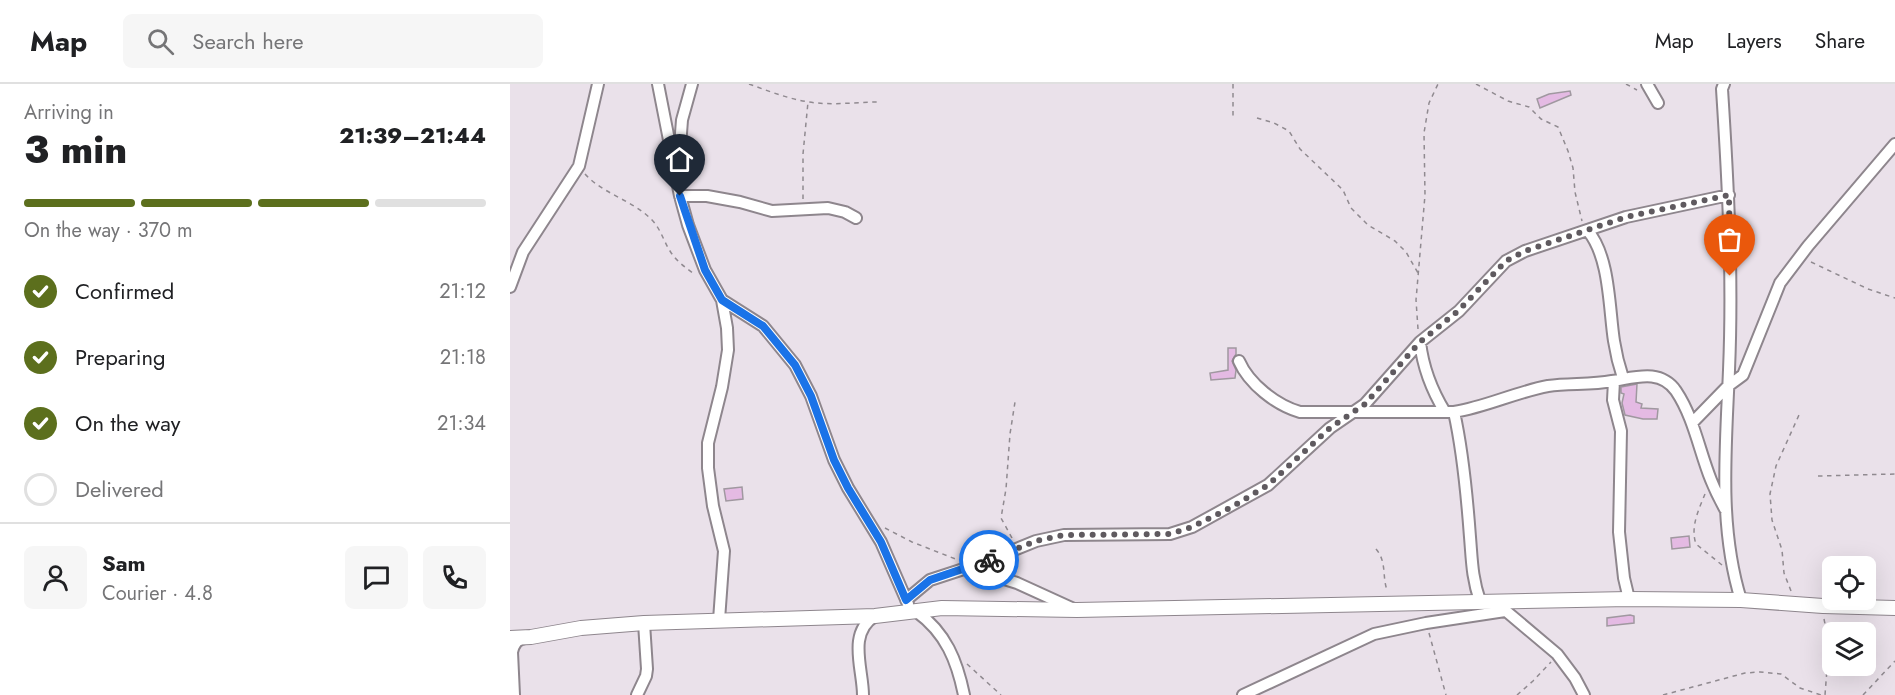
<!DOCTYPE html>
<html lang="en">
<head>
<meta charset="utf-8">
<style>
	body { margin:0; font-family:Jost,sans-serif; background:#f6f6f6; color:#202124; height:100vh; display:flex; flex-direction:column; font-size:22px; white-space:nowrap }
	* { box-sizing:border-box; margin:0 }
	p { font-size:20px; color:#757577 }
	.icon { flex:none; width:33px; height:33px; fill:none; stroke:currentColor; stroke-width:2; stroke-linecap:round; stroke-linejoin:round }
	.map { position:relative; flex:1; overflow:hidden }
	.side { display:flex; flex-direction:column; background:#fff; width:510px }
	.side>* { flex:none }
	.controls { position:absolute; left:1312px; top:472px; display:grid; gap:12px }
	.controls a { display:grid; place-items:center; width:54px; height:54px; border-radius:9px; background:#fff; box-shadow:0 6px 24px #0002; font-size:30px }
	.pin { position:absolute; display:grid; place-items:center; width:51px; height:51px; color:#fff; margin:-62px -26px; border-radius:50% 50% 50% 0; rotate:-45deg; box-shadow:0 0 6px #0007 }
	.pin .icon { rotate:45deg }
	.courier { position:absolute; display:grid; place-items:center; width:60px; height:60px; margin:-30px; border:4px solid #1a73e8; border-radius:50%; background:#fff; color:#222; box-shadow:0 2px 8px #0007 }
	.summary em { font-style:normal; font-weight:800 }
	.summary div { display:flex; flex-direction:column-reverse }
	.summary { display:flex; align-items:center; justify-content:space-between; height:102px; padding:0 24px }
	h1 { font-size:39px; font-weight:800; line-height:45px }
	.bar { display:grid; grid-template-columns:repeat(4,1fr); gap:9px 6px; align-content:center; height:72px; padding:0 24px }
	.bar i { height:8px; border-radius:4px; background:#e0e0e0 }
	.bar .active { background:#5c6f1d }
	.bar p { grid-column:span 4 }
	.line { display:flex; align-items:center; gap:15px; padding:0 24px; border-top:2px solid #e0e0e0 }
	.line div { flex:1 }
	.round { display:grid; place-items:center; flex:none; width:63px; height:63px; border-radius:9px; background:#f6f6f6 }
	ol { padding:0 24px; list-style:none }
	li { display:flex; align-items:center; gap:18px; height:66px }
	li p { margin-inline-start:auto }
	li .icon { padding:6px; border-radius:50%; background:#5c6f1d; color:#fff; stroke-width:4 }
	li:last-child { color:#757577 }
	li i { width:33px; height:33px; border:3px solid #e0e0e0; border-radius:50% }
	header { display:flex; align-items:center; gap:36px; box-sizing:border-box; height:84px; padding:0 30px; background:#fff; border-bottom:2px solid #e0e0e0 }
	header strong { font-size:28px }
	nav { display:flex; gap:33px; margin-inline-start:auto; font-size:21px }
	.search { width:420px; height:54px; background:#f6f6f6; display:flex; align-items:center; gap:15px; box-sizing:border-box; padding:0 21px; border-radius:9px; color:#757577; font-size:22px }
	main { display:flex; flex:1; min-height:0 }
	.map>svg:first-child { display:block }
	.building { fill:#e4bae3; stroke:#a098a0; stroke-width:1.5 }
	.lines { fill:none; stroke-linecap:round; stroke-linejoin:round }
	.minor-casing { stroke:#8e868d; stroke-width:14 }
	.tertiary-casing { stroke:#8e868d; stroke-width:16 }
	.path { stroke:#908a90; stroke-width:1.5; stroke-dasharray:4.5 4.5; stroke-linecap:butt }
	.minor { stroke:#fff; stroke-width:10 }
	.tertiary { stroke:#fff; stroke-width:14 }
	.done { stroke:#5f5a5f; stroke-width:6; stroke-dasharray:0 10.8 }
	.route { stroke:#1a73e8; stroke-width:8 }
</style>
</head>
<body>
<header>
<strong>Map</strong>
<div class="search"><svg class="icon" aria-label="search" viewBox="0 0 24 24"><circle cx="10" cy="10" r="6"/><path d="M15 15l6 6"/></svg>Search here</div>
<nav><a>Map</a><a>Layers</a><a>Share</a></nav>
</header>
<main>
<section class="side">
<div class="summary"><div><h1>3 min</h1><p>Arriving in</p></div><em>21:39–21:44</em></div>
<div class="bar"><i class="active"></i><i class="active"></i><i class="active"></i><i></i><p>On the way · 370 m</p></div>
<ol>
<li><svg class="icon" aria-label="check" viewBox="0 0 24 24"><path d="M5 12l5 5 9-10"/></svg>Confirmed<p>21:12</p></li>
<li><svg class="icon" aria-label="check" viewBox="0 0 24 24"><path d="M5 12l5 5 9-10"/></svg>Preparing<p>21:18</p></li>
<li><svg class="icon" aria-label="check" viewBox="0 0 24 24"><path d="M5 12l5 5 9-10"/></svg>On the way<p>21:34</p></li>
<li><i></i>Delivered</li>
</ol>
<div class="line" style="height:108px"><a class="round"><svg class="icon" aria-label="person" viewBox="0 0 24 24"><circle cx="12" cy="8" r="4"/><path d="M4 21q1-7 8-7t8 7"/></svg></a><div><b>Sam</b><p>Courier · 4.8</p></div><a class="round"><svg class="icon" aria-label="chat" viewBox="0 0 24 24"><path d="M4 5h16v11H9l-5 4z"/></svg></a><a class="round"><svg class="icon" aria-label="phone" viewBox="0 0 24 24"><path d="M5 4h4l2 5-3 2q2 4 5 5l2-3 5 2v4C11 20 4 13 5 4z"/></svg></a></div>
</section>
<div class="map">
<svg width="1385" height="611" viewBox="0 0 1385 611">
	<rect width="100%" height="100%" fill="#eae1ea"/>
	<!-- building -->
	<path class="building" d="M 1060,7 L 1061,11 L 1030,24 L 1027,15 L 1039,10 Z
		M 718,264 L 726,264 L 726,270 L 722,277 L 726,286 L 725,294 L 701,296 L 700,289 L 718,286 Z
		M 1127,300 L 1126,318 L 1132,320 L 1131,324 L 1148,325 L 1147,335 L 1133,335 L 1115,331 L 1112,319 L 1114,310 L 1111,309 L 1111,303 Z
		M 232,403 L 233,415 L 216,417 L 214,405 Z
		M 1179,452 L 1180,463 L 1162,465 L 1161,454 Z
		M 1120,531 L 1124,532 L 1124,539 L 1097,542 L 1097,534 Z"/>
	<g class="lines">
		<!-- minor casing -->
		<g class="minor-casing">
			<path id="minor" d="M 148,0 L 170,112 L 178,141 L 195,186 L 212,216 L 253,242 L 285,281 L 301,312 L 324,376 L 338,404 L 371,458 L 398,520
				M 1137,0 L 1148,19
				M 1214,0 L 1212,5 C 1218,98 1223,192 1219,286 C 1216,363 1208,442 1231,516
				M 168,89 L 172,36 L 182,0
				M 170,112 L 197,112 L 230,118 L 262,127 L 318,124 L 335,128 L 346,134
				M 1078,147 C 1100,173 1099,225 1104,257 C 1106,270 1109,282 1113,294
				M 0,203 L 13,168 L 69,82 L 88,0
				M 910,258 C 913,284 921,305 935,328
				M 729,277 C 739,300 766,321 790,328 L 944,328 C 976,323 1006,308 1038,302 C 1059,299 1081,301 1102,297 C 1124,294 1150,284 1166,307 C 1184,334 1189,366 1201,396 C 1205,406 1210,416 1215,425
				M 1104,297 L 1103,316 L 1111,347 L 1109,448 L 1114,494 L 1119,515
				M 944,328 C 953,368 957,412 960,453 C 962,477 962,494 970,517
				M 1182,339 L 1218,302 L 1233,291 L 1270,199 L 1298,162 L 1385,60
				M 459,484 L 507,499 L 564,525
				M 396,516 L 420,496 L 472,479 L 526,457 L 554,451 L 660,450 L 682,443 L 758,401 L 820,344 L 855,320 L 910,258 L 949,227 L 996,177 L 1015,167 L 1116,133 L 1219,111
				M 990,522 L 1047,570 L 1065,594 L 1074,611
				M 407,528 C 436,549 447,577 454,611
				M 209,536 L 214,467 L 203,422 L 198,384 L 198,359 L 212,303 L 218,266 L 217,244 L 212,216
				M 4,611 L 2,568 C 4,560 7,555 15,554
				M 127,611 L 136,592 L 137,585 L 134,539
				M 353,611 C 353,585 337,549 365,532
				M 733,611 L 864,550 L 916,539 L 995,527"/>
		</g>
		<!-- tertiary casing -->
		<g class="tertiary-casing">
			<path id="tertiary" d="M 0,554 L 21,553 L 71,544 L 134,539 L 365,532 L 432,524 L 567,526 L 1119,515 L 1231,516 L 1313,522 L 1385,524"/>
		</g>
		<!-- path -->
		<path class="path" d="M 239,0 C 261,8 284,17 307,19 C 327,21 348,18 368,18
			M 723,0 L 723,32
			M 966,0 L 998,17 L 1019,23 L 1031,35 L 1048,43 L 1058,67 L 1063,84 L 1065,108 L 1072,137
			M 1116,0 L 1127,6
			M 747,34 L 764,39 L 779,47 L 790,65 L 833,106 L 841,124 L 858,141 L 885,157 L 896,168 L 908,189
			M 75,90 C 93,110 122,116 141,135 C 151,145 153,156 160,167 C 166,177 175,183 184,190
			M 293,115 L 293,70 L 298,18
			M 1301,178 L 1358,205 L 1385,214
			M 908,245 L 906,216 L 915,111 L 914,49 L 919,19 L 928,0
			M 1308,392 L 1385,390
			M 1195,410 C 1189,425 1180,443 1186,460 L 1212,481
			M 375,444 L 402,458 L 448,476
			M 502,454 L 491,434 L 496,405 L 500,350 L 505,318
			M 866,465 C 877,478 872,492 877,506
			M 1281,507 L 1274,489 L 1272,466 L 1262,436 L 1260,410 L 1266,382 L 1289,331
			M 1314,535 L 1319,559 L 1315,611
			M 919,549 L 936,611
			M 457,580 L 491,611
			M 1007,611 L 1023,597 L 1041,578
			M 1153,611 L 1235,589 L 1250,588 L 1271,590 L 1290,604 L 1311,611
			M 1353,611 L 1385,577"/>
		<!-- minor -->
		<use href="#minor" class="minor"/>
		<!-- tertiary -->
		<use href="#tertiary" class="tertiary"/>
	</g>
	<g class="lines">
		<!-- done -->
		<path class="done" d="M 479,476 L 526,457 L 554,451 L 660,450 L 682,443 L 722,423 L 758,401 L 820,344 L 855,320 L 910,258 L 948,227 L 996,177 L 1015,167 L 1116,133 L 1219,111 L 1220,192"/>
		<!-- route -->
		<path class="route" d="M 170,112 L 195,186 L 212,216 L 253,242 L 285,281 L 301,312 L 324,376 L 338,404 L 371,458 L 396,516 L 420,496 L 479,476"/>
	</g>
</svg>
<div class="controls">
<a><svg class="icon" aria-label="locate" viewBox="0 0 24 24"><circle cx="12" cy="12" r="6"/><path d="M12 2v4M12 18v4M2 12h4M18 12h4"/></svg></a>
<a><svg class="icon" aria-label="layers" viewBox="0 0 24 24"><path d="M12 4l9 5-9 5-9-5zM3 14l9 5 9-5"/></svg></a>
</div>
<div class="pin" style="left:1220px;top:192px;background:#ea580c"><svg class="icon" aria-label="bag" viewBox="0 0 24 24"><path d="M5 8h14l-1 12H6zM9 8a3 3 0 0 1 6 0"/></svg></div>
<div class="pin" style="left:170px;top:112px;background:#1f2937"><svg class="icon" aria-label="home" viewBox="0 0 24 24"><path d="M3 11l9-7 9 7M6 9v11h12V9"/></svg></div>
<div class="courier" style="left:479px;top:476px"><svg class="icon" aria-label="bike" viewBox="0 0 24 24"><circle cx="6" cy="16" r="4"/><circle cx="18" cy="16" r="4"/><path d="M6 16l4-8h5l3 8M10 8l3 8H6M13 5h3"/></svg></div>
</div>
</main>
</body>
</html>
